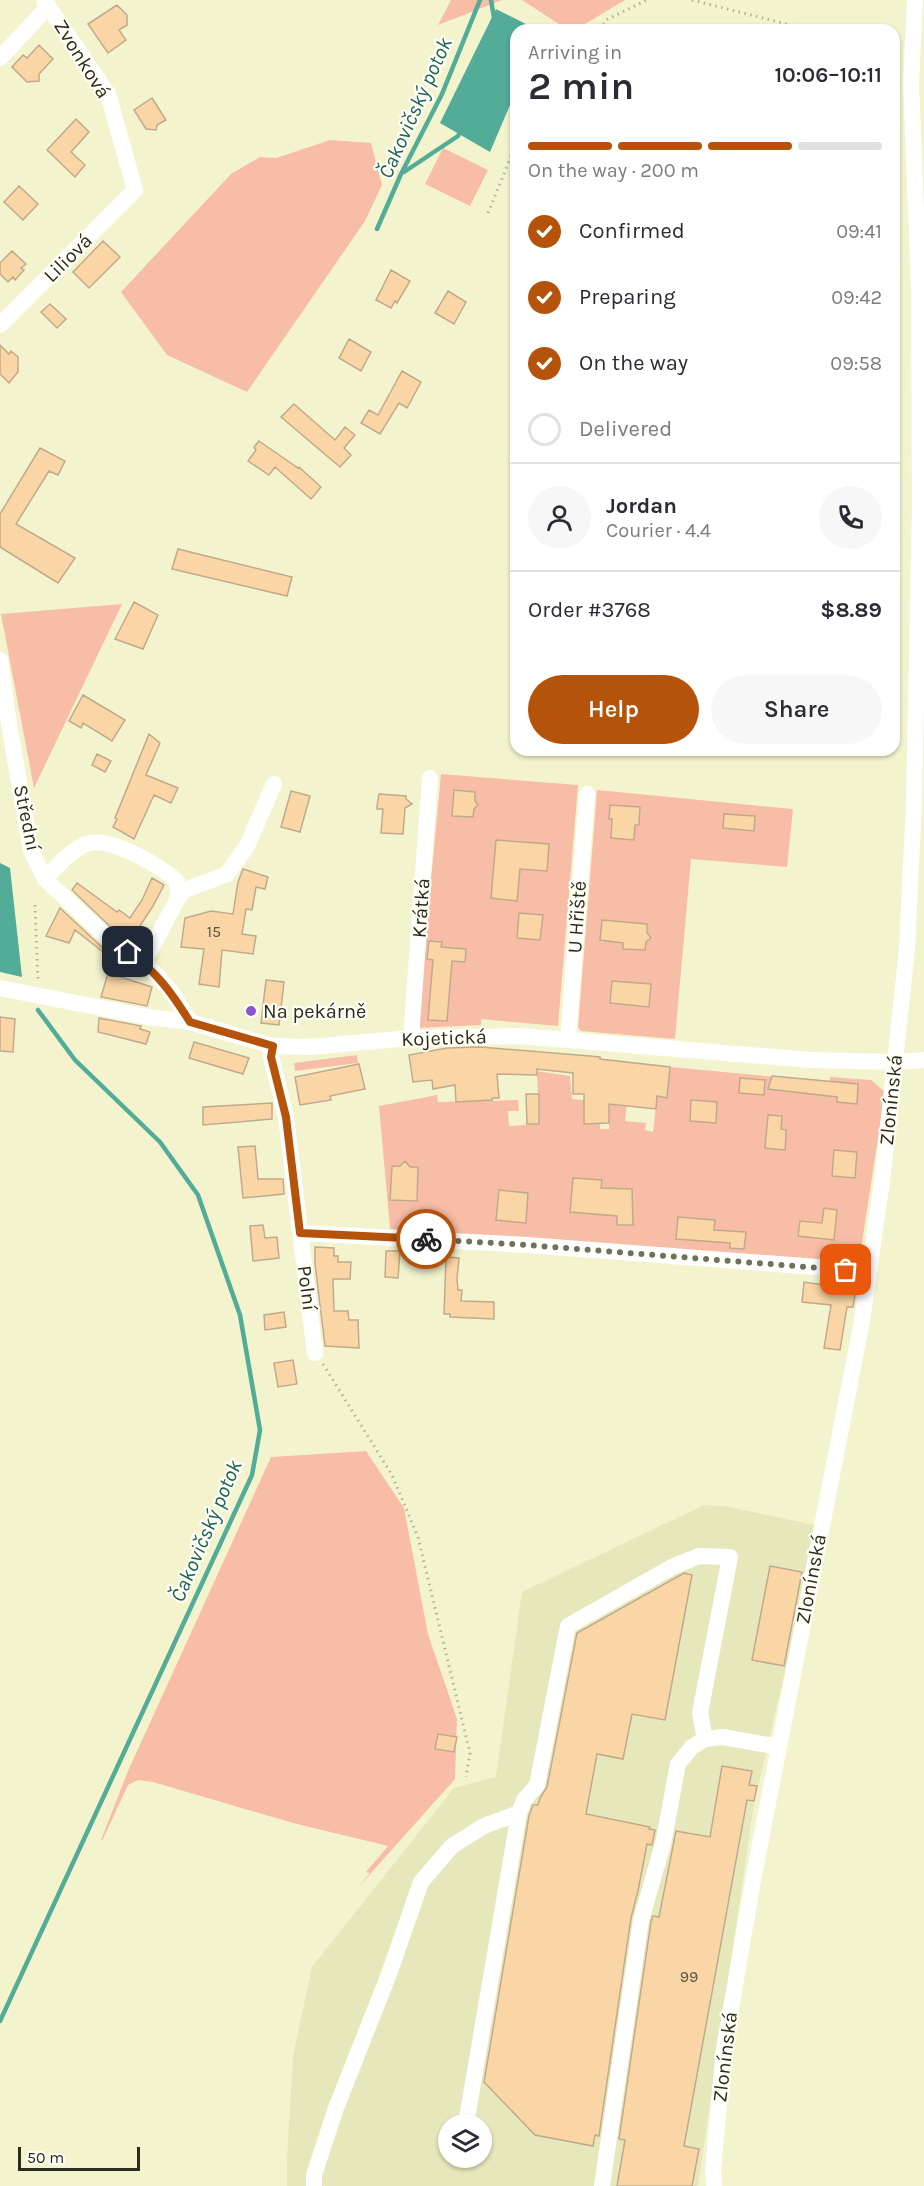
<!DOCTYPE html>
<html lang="en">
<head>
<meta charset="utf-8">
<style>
	body { margin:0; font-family:Karla,sans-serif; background:#f7f7f7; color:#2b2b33; height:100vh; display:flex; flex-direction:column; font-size:22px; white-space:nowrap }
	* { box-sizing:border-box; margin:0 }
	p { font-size:20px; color:#7c7c81 }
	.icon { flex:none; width:33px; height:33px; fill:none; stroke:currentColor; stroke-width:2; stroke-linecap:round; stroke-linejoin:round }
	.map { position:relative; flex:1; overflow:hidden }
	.panel { position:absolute; left:510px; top:24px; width:390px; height:732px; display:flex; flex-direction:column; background:#fff; border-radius:18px; box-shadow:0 2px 4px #0004 }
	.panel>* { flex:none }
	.fabs { position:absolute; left:438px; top:2114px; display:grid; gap:12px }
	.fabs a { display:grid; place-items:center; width:54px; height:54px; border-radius:50%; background:#fff; box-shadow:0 2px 4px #0004; font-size:30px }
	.scale { position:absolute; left:18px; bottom:15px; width:122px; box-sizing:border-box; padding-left:6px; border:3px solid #2b2b1d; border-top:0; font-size:16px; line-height:21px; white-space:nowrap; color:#2b2b1d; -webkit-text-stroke:4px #fffff7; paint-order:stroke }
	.pin { position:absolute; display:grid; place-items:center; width:51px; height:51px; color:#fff; margin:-26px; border-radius:12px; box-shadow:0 3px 9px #0006 }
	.courier { position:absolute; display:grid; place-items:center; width:60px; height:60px; margin:-30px; border:4px solid #b45309; border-radius:50%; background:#fff; color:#222; box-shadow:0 2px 8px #0007 }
	.overview em { font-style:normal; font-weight:600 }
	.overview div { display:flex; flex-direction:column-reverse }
	.overview { display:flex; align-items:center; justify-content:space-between; height:102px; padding:0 18px }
	h1 { font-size:39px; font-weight:600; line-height:45px }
	.bar { display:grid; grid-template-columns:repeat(4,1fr); gap:9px 6px; align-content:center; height:72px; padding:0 18px }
	.bar i { height:8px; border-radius:4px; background:#e1e1e2 }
	.bar .current { background:#b45309 }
	.bar p { grid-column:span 4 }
	.line { display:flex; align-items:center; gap:15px; padding:0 18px; border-top:2px solid #e1e1e2 }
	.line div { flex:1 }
	.round { display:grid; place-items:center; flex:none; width:63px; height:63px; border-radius:32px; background:#f7f7f7 }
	ol { padding:0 18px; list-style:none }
	li { display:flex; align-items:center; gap:18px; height:66px }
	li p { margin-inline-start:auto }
	li .icon { padding:6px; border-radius:50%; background:#b45309; color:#fff; stroke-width:4 }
	li:last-child { color:#7c7c81 }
	li i { width:33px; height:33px; border:3px solid #e1e1e2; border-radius:50% }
	.action { display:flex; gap:12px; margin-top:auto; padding:12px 18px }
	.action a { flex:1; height:69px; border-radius:36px; background:#b45309; color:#fff; font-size:24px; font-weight:600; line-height:69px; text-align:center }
	.action a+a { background:#f7f7f7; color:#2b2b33 }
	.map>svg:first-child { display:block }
	.built { fill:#e6e7bb; fill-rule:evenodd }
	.green { fill:#f8bda7 }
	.water { fill:#52ac97 }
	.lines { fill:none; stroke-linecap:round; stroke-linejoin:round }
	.stream { stroke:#52ac97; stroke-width:4.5 }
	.building { fill:#fad6a6; stroke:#c1aa8c; stroke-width:1.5 }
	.path { stroke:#b3b496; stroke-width:3; stroke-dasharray:1.5 4.5; stroke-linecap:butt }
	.minor { stroke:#fff; stroke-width:16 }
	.done { stroke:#71715b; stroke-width:6; stroke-dasharray:0 10.8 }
	.route { stroke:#b45309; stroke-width:8 }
	.poi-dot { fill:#8a56cf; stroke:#fffff7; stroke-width:2 }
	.labels { text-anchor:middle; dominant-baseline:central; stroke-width:4.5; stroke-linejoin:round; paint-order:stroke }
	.number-label { font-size:16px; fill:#5f563f }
	.street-label { font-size:20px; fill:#2b2b1d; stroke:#fffff7 }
	.poi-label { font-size:20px; fill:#2b2b1d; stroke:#fffff7; text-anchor:start }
	.water-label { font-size:21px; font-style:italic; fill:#1c6354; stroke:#fffff7 }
</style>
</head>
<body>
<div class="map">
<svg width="924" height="2186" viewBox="0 0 924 2186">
	<rect width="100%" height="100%" fill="#f3f4ce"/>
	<!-- built -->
	<path class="built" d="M 704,1505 L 724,1506 L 819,1526 L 754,1804 L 698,2186 L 287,2186 L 287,2160 L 293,2056 L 312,1967 L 454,1788 L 496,1777 L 522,1592 ZM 448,2124 L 482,2124 L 482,2157 L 448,2157 Z"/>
	<!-- green -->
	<path class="green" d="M 451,0 L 502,0 L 438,25 Z
		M 522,0 L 625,0 L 575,30 L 568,30 Z
		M 330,140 L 371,143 L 382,185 L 365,221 L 247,392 L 167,355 L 121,292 L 231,174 L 260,157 L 276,158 Z
		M 443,148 L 488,170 L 470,206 L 425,184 Z
		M 122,604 L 34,788 L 1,614 Z
		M 441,774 L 578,785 L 558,1026 L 481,1019 L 481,1025 L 417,1028 Z
		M 597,790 L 793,809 L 787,867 L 691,859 L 675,1039 L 581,1031 L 578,1027 Z
		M 357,1055 L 358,1063 L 295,1071 L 294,1063 Z
		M 670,1067 L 830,1082 L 830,1077 L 871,1080 L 885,1092 L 859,1262 L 390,1229 L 379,1106 L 437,1095 L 438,1102 L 518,1100 L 519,1111 L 508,1111 L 509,1126 L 539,1124 L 537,1071 L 570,1076 L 572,1099 L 584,1100 L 585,1124 L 600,1101 L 600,1129 L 609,1129 L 609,1100 L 627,1103 L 625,1121 L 646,1123 L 645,1130 L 653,1132 L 657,1096 L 667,1097 Z
		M 366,1451 L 404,1508 L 428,1634 L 457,1719 L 455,1779 L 355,1891 L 370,1873 L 366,1872 L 388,1846 L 293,1823 L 153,1782 L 138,1780 L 128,1785 L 102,1841 L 101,1840 L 128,1771 L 271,1457 Z"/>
	<!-- water -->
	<path class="water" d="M 496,9 L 538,30 L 516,30 L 516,91 L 490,152 L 440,123 Z
		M 0,863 L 10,868 L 22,977 L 0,972 Z"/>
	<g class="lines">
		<!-- stream -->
		<path class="stream" d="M 491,0 L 494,18
			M 404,172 L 458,136 L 461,130
			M 377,229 L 401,174 L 442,94 L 480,0
			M 0,2021 L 252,1475 L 260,1430 L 240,1315 L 198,1195 L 160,1142 L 75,1060 L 38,1010"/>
	</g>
	<!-- building -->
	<path class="building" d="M 117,5 L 127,15 L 127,25 L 119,30 L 126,40 L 108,53 L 88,24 Z
		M 39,45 L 53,59 L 39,74 L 39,81 L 27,82 L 12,67 L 23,55 L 27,58 Z
		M 152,98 L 166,120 L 157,125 L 156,130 L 146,129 L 134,110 Z
		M 76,119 L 89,132 L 71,152 L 85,165 L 75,177 L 47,150 Z
		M 19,186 L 38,204 L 23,220 L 4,202 Z
		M 103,241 L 120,257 L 89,288 L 73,272 Z
		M 12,251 L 26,264 L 21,268 L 24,270 L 15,280 L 13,277 L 8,282 L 0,274 L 0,263 Z
		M 391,270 L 410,281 L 397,303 L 395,301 L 391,308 L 376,300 Z
		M 448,291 L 466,302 L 454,324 L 435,313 Z
		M 50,304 L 66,319 L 57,328 L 41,312 Z
		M 349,339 L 371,352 L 361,371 L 339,358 Z
		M 0,345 L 9,354 L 11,351 L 18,357 L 18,372 L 9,383 L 0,374 Z
		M 402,371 L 421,382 L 407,408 L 399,403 L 380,434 L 361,423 L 369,410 L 378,415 Z
		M 294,404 L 335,440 L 345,427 L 355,435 L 344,448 L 351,455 L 340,467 L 281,417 Z
		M 259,441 L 298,468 L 299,467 L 321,487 L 311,499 L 275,467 L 269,475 L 248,461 L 256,450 L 254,447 Z
		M 40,448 L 65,461 L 58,475 L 49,471 L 16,524 L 75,558 L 58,583 L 0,547 L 0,514 Z
		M 178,549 L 292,577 L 287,596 L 172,569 Z
		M 134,602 L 158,615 L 143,649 L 115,639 Z
		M 83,695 L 125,720 L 112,741 L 83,723 L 81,728 L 69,721 Z
		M 149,734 L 160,743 L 146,775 L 178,788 L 171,803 L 154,795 L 134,839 L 113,827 L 117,819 L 115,818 Z
		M 97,754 L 111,761 L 105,772 L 92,765 Z
		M 454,790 L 475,792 L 475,801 L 478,805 L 474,809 L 473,817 L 452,816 Z
		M 291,791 L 310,796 L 300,832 L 281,827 Z
		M 379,794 L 406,796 L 406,799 L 412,804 L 405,808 L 403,834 L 381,833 L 383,809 L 377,809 L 377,806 Z
		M 610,805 L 640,807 L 639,825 L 635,825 L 634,840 L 611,838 L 612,819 L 609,819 Z
		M 724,814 L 755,816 L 754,831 L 723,828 Z
		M 496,840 L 549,844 L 547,871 L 520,869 L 517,901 L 491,898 Z
		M 243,869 L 268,877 L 265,889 L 256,887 L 252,910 L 246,909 L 242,934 L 256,936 L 253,954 L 222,950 L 219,987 L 199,984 L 204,949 L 181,947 L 185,918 L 211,911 L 233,914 L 238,882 Z
		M 152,878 L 164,885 L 153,906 L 130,941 L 119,935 L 72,890 L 77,883 L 117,912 L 119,910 L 130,918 L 142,900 Z
		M 60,908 L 106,951 L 103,952 L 75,930 L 69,943 L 46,936 Z
		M 519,913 L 543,915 L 540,940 L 517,938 Z
		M 602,920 L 647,924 L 647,933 L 651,938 L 646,942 L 645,950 L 623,949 L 623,943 L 600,940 Z
		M 429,941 L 442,942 L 441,947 L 466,949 L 465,962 L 452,961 L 447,1021 L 428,1020 L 433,960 L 427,959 Z
		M 108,973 L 152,987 L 147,1006 L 101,997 Z
		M 266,980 L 284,982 L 279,1025 L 261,1023 Z
		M 612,981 L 651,984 L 649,1007 L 610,1003 Z
		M 0,1017 L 15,1019 L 13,1052 L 0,1051 Z
		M 99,1018 L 141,1026 L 140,1029 L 150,1032 L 146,1044 L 98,1032 Z
		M 194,1042 L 249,1058 L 243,1074 L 189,1058 Z
		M 480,1047 L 590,1056 L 600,1057 L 600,1059 L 670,1067 L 667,1098 L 657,1096 L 656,1109 L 609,1104 L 609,1123 L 584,1124 L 584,1094 L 573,1094 L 573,1073 L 537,1069 L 537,1075 L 497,1074 L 499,1098 L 492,1098 L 492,1100 L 456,1102 L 455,1085 L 433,1089 L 432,1080 L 413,1082 L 409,1055 L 447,1048 Z
		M 359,1064 L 365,1089 L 330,1096 L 331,1100 L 300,1105 L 295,1077 Z
		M 772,1076 L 858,1084 L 857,1104 L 837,1102 L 837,1097 L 768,1089 Z
		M 740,1078 L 765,1080 L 764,1095 L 739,1093 Z
		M 526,1094 L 539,1094 L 539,1124 L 527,1124 Z
		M 691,1100 L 717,1102 L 716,1123 L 690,1121 Z
		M 272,1103 L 272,1119 L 203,1125 L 203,1107 Z
		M 768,1115 L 782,1116 L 781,1129 L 786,1130 L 786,1136 L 785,1150 L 765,1148 Z
		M 255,1146 L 258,1179 L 283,1179 L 284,1194 L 243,1198 L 238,1147 Z
		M 834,1150 L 857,1152 L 855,1178 L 832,1176 Z
		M 405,1161 L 410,1167 L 418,1167 L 417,1201 L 390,1200 L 392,1166 L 400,1166 Z
		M 573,1178 L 602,1180 L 601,1188 L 632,1189 L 633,1225 L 617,1225 L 617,1216 L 570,1212 Z
		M 499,1190 L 528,1193 L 526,1223 L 496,1220 Z
		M 824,1208 L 837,1210 L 834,1240 L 798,1236 L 800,1221 L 822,1223 Z
		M 415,1213 L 430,1214 L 429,1229 L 414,1228 Z
		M 678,1217 L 715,1220 L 714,1230 L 746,1232 L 744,1249 L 730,1248 L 730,1243 L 676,1239 Z
		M 263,1225 L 265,1238 L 277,1237 L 279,1258 L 253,1261 L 250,1226 Z
		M 315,1247 L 334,1248 L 334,1256 L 338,1256 L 338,1262 L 351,1262 L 350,1279 L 333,1279 L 334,1311 L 348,1311 L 349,1320 L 358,1320 L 359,1348 L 325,1346 L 315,1264 Z
		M 386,1251 L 400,1251 L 398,1278 L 385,1277 Z
		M 446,1257 L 459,1258 L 457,1279 L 458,1290 L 462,1290 L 461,1301 L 494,1302 L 494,1319 L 450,1317 L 450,1314 L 444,1314 Z
		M 841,1280 L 857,1282 L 853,1307 L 847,1307 L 840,1350 L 824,1348 L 831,1305 L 802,1302 L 804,1282 L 839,1287 Z
		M 284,1312 L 286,1327 L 265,1330 L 264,1315 Z
		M 293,1360 L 297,1384 L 278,1387 L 274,1363 Z
		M 770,1566 L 802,1572 L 784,1666 L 752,1660 Z
		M 684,1573 L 692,1575 L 665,1720 L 632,1714 L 623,1759 L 597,1754 L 586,1814 L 650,1827 L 649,1829 L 655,1830 L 652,1845 L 647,1844 L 638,1891 L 631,1918 L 599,2136 L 595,2135 L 593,2146 L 535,2135 L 484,2082 L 529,1816 L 533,1805 L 538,1805 L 540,1798 L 547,1787 L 577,1633 Z
		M 438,1734 L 457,1737 L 454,1752 L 435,1749 Z
		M 722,1766 L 752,1771 L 749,1785 L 757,1786 L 754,1801 L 747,1800 L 684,2146 L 699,2149 L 692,2186 L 617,2186 L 625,2140 L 619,2139 L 651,1922 L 653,1916 L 659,1917 L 676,1831 L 710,1837 Z"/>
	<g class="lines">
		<!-- path -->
		<path class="path" d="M 692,0 L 810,30
			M 601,30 L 606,20 L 647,0
			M 488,213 L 516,144
			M 515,217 L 516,214
			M 35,905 L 38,981
			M 323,1364 L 392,1475 L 418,1537 L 470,1753 L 466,1777"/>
		<!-- minor -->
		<path class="minor" d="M 0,58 L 48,7
			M 0,325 L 135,190 L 108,94 L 44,0
			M 0,660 L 9,724 L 31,851 L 45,879 L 113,943 L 144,962 L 171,991 L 190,1022
			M 45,879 C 57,867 69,852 84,845 C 106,833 160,866 177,881 L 178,898
			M 144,962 L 178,898 L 185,890 L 227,874 L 247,846 L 274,784
			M 0,988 L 148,1017 L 190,1022 L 272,1046 L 309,1047 L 411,1038 L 520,1036 L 810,1060 L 895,1062 L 924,1060
			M 411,1038 L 430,778
			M 568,1040 L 587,794
			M 272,1046 L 271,1057 L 286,1117 L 315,1353
			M 300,1233 L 527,1245 L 869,1271
			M 466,2124 L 519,1813 L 524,1800 L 537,1785 L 568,1626 L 672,1567 L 699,1556 L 730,1557 L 700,1713 L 705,1739
			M 314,2186 L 314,2175 L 336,2108 L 389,1974 L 421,1882 L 452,1846 L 484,1826 L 519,1813
			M 602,2186 L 641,1920 L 663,1844 L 678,1764 L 692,1747 L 705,1739 L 723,1737 L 779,1747
			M 714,2186 L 713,2170 L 724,2049 L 754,1875 L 862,1321 L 883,1174 L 907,949 L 914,802 L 920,505 L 919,288 L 911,83 L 915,0"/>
	</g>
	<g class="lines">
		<!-- done -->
		<path class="done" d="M 426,1239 L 527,1245 L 846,1270"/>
		<!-- route -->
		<path class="route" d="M 128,952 C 156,970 173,995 190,1022 L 273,1046 L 271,1057 L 286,1117 L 300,1233 L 426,1239"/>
	</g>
	<!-- markers -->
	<circle class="poi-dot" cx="251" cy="1011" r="6"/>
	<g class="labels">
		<!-- number labels -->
		<g class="number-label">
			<text x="214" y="931">15</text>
			<text x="689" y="1976">99</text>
		</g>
		<!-- street labels -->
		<g class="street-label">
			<text transform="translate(82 59) rotate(58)">Zvonková</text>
			<text transform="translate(68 258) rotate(-45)">Liliová</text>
			<text transform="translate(27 818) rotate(78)">Střední</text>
			<text transform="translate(421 908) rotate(-86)">Krátká</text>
			<text transform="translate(577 917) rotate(-86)">U Hřiště</text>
			<text transform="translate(444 1038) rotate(-2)">Kojetická</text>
			<text transform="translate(891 1100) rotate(-84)">Zlonínská</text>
			<text transform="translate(307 1288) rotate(83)">Polní</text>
			<text transform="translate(811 1579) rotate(-79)">Zlonínská</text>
			<text transform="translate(725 2057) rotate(-83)">Zlonínská</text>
		</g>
		<!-- poi labels -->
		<g class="poi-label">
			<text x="263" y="1011">Na pekárně</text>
		</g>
		<!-- water labels -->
		<g class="water-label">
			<text transform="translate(415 108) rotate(-66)">Čakovičský potok</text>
			<text transform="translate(206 1531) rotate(-67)">Čakovičský potok</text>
		</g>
	</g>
</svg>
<div class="fabs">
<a><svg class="icon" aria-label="layers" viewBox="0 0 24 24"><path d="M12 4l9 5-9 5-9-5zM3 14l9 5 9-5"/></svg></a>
</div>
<div class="scale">50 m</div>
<div class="pin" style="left:846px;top:1270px;background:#ea580c"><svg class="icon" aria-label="bag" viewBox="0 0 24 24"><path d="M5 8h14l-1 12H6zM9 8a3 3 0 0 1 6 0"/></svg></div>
<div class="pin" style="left:128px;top:952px;background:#1f2937"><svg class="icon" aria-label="home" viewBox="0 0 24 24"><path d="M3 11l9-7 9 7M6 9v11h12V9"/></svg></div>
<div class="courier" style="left:426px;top:1239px"><svg class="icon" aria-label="bike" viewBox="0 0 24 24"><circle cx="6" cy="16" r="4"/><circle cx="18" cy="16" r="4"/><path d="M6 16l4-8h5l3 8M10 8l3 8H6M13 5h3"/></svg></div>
<section class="panel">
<div class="overview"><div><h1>2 min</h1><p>Arriving in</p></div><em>10:06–10:11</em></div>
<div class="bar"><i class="current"></i><i class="current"></i><i class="current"></i><i></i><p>On the way · 200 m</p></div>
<ol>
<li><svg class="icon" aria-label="check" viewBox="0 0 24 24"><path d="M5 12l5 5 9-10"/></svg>Confirmed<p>09:41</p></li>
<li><svg class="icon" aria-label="check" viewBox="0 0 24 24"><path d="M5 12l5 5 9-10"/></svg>Preparing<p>09:42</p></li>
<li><svg class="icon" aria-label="check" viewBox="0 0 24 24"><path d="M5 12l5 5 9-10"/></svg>On the way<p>09:58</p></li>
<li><i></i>Delivered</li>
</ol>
<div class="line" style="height:108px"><a class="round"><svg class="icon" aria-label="person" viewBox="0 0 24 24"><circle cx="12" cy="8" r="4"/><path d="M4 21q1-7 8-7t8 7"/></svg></a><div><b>Jordan</b><p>Courier · 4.4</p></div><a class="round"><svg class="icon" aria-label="phone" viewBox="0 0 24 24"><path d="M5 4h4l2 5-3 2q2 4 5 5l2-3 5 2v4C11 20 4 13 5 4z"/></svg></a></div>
<div class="line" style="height:78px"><div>Order #3768</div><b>$8.89</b></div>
<div class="action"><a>Help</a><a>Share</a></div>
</section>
</div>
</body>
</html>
